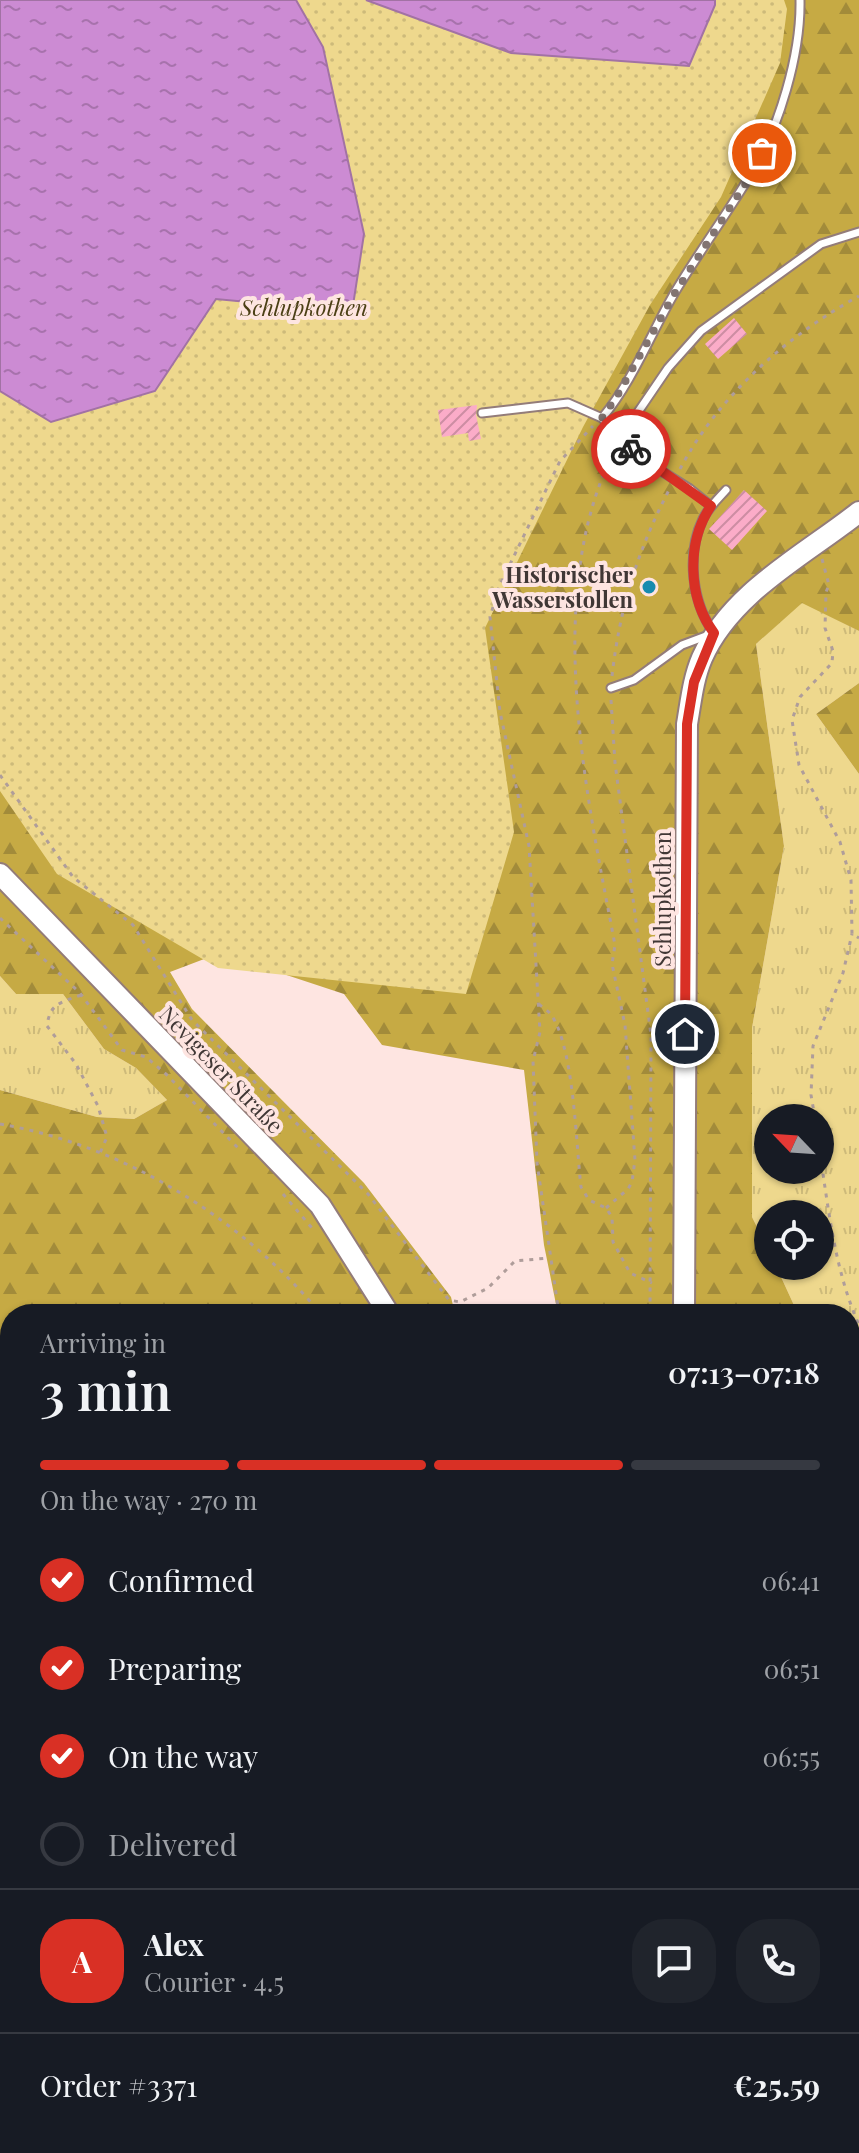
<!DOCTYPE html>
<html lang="en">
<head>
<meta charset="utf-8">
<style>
	body { margin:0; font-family:"Playfair Display",serif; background:#20242c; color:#f1f3f6; height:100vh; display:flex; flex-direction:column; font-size:30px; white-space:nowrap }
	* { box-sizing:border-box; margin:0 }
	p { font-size:26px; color:#9ea1a6 }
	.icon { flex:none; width:44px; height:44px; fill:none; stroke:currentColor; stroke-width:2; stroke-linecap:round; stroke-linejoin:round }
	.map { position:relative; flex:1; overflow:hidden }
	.drawer { position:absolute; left:0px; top:1304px; width:860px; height:850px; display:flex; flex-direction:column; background:#171b24; border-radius:32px 32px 0 0; box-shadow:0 2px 6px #0004 }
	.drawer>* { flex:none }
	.needle { width:52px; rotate:295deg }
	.tools { position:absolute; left:754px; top:1104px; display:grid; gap:16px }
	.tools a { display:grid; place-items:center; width:80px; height:80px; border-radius:50%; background:#171b24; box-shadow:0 2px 6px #0004; font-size:40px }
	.pin { position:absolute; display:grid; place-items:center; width:68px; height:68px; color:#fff; margin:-34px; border:4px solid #fff; border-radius:50%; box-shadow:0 2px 8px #0007 }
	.courier { position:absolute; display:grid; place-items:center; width:80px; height:80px; margin:-40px; border:6px solid #d93025; border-radius:50%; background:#fff; color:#222; box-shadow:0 2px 10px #0007 }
	.head em { font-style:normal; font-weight:600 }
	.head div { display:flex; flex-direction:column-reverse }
	.head { display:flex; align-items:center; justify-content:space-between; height:136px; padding:0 40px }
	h1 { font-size:52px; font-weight:600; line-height:60px }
	.bar { display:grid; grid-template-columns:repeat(4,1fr); gap:12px 8px; align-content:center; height:96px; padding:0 40px }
	.bar i { height:10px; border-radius:6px; background:#363941 }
	.bar .on { background:#d93025 }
	.bar p { grid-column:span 4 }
	.line { display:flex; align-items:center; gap:20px; padding:0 40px; border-top:2px solid #363941 }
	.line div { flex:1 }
	.round { display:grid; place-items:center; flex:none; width:84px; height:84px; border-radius:32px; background:#20242c }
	ol { padding:0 40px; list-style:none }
	li { display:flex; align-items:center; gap:24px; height:88px }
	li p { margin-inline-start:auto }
	li .icon { padding:8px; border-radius:50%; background:#d93025; color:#fff; stroke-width:4 }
	li:last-child { color:#9ea1a6 }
	li i { width:44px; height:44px; border:4px solid #363941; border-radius:50% }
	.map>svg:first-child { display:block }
	.grass { fill:url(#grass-tufts); fill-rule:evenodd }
	.forest { fill:url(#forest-firs) }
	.park { fill:url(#park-dots) }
	.water { fill:url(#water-ripples); stroke:#a272a4; stroke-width:2 }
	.building { fill:url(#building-hatch) }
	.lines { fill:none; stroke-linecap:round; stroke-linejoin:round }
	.service-casing { stroke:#937c79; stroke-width:11 }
	.minor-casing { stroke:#937c79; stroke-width:18 }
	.secondary-casing { stroke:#937c79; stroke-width:24 }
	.path { stroke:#af9d9a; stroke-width:3; stroke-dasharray:4 6; stroke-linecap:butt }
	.service { stroke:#fff; stroke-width:7 }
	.minor { stroke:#fff; stroke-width:14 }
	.secondary { stroke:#fff; stroke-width:20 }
	.service-bridge-casing { stroke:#937c79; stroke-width:11; stroke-linecap:butt }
	.service-bridge { stroke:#fff; stroke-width:7 }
	.done { stroke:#827471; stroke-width:8; stroke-dasharray:0 14.4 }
	.route { stroke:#d93025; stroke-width:10 }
	.poi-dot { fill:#178baf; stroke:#fee5e1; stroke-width:3 }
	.labels { text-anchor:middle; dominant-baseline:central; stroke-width:8; stroke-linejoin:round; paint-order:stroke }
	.park-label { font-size:22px; font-style:italic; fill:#4b3f15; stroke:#fee5e1 }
	.poi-label { font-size:22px; font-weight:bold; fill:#403735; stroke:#fee5e1; text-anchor:end }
	.street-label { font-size:22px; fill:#403735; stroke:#fee5e1 }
</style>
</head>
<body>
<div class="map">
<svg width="859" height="2153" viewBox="0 0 859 2153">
	<defs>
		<pattern id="grass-tufts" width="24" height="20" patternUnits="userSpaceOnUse" patternTransform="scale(2)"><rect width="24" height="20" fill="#eed88d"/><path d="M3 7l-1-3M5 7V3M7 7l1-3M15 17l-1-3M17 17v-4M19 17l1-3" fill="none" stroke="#cdba7a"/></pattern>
		<pattern id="forest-firs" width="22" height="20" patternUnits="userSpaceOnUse" patternTransform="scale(2)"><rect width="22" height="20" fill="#c6aa44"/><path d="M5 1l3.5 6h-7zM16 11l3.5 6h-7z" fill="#a28b3a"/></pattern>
		<pattern id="park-dots" width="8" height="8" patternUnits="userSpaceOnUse" patternTransform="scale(2)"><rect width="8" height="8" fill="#eed88d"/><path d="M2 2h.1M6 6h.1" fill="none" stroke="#cdba7a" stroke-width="1.8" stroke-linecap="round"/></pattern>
		<pattern id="water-ripples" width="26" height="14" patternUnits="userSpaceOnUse" patternTransform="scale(2)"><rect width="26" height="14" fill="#cc8bd3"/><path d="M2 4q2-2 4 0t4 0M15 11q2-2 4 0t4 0" fill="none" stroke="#a772ac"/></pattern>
		<pattern id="building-hatch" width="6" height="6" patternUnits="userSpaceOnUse" patternTransform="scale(2)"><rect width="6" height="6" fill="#fbacc8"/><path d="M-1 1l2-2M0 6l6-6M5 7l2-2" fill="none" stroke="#cd8da3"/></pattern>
	</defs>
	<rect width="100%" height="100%" fill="#fee5e1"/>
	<!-- grass -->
	<path class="grass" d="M 802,602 L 859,631 L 859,683 L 816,714 L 859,774 L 859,1553 L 850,1544 L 850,1314 L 798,1314 L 776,1266 L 820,1266 L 820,1214 L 768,1214 L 768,1249 L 752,1217 L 752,1028 L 784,846 L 756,644 ZM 768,1118 L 820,1118 L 820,1170 L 768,1170 Z
		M 0,976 L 16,994 L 63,994 L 104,1049 L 136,1068 L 167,1100 L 134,1119 L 97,1117 L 0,1090 Z"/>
	<!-- forest -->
	<path class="forest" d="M 715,0 L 859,0 L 859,631 L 802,603 L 756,644 L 784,846 L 752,1028 L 752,1217 L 768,1249 L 768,1266 L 776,1266 L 798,1314 L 558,1314 L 544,1245 L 524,1070 L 382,1045 L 344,994 L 220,953 L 170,972 L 192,1009 L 364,1183 L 451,1297 L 455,1314 L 10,1314 L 10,2144 L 492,2144 L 490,2153 L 0,2153 L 0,1090 L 97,1117 L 134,1119 L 167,1100 L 136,1068 L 104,1049 L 63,994 L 16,994 L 0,976 L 0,391 Z
		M 859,683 L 859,774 L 816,714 Z"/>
	<!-- park -->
	<path class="park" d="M 0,0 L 784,0 L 787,9 L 780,63 L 721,197 L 650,305 L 583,427 L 485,628 L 514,832 L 466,994 L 218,968 L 57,874 L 0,791 Z"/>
	<!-- water -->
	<path class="water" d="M 0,0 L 296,0 L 323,47 L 364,234 L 352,312 L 216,299 L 155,391 L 51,422 L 0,391 Z
		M 366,0 L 715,0 L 715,5 L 689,66 L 511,53 Z"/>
	<!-- building -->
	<path class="building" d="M 734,318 L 747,334 L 718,359 L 705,344 Z
		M 477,405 L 476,415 L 481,439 L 469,441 L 468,433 L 442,437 L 438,410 Z
		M 744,490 L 767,511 L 732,550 L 709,529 Z"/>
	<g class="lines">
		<!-- service casing -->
		<g class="service-casing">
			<path id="service" d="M 482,413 L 568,403 L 602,418 L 639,456 L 663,472
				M 602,418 C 633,381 651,333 675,292 C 699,252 727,214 751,174 C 779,128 801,54 800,0
				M 621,437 L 668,368 L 701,331 L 821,244 L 859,232
				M 690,489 L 711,506
				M 611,688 L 634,680 L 682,645 L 714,633 C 692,603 686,554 703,519 C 708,508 718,499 726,490
				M 850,1463 L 859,1458
				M 850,1465 L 859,1486
				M 850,2139 L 859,2138"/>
		</g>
		<!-- minor casing -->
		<g class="minor-casing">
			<path id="minor" d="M 850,1619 L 859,1644
				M 850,1677 L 859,1671"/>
		</g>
		<!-- secondary casing -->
		<g class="secondary-casing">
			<path id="secondary" d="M 0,874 L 320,1205 L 389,1314
				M 684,1314 L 687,724 C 691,701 693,679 702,658 C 731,592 805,555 859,512
				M 669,2153 L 669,2144"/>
		</g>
		<!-- path -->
		<path class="path" d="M 680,469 C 719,395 787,336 859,296
			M 822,559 L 829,585 L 826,592 L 825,628 L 833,651 L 832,663 L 800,697 L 792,720 L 799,765 L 840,842 L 851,880 L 852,934 L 859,938
			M 612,676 C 620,607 637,552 669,490
			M 611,700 L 615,763 L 651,1035 L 650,1314
			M 0,775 L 73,877 L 133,925 L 192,1020 L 368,1194 L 449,1300 L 460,1302 L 488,1288 L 515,1261 L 549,1258
			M 0,918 L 80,993 L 122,1050 L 146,1057 L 167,1075 L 239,1149
			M 81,995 C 60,1003 50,1003 47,1026 L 76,1064 L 98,1106 L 107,1137 L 100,1153
			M 539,1004 C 543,1008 549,1011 552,1016 C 574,1050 576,1144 581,1187 L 589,1200 L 606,1208 L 612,1217 L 613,1242 L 630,1273 L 652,1283
			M 815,1118 L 811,1095 L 813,1046 L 843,973 L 852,934
			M 0,1124 C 125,1146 240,1217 321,1314
			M 820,1154 C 829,1212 835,1271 859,1325
			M 283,1194 L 312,1228
			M 606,1208 L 628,1189 L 632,1182 L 635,1160 L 625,1025 L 612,964 L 615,945 C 586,792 541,592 616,447
			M 559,1314 L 537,1163 L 533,1061 L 540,1032 L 529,846 L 500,712 L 490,617 L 499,587 L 560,461 L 593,426
			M 850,1497 L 859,1515
			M 0,2015 L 10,1982
			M 304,2153 L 307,2144
			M 449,2153 L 453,2144
			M 594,2153 L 598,2144
			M 629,2153 L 631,2144"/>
		<!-- service -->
		<use href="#service" class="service"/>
		<!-- minor -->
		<use href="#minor" class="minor"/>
		<!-- secondary -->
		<use href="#secondary" class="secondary"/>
		<!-- service-bridge casing -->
		<g class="service-bridge-casing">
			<path id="service-bridge" d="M 663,472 L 690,489"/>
		</g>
		<!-- service-bridge -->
		<use href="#service-bridge" class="service-bridge"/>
	</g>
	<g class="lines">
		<!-- done -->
		<path class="done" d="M 631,449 L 602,418 L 617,396 L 675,293 L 753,172 L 762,153"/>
		<!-- route -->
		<path class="route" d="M 631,449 L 711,506 C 686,543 688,598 714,633 L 694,682 L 687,724 L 685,1034"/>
	</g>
	<!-- markers -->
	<circle class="poi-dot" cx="649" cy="587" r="8"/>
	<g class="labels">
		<!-- park labels -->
		<g class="park-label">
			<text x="304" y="307">Schlupkothen</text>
		</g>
		<!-- poi labels -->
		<g class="poi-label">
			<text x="633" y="574">Historischer<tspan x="633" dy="25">Wasserstollen</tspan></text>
		</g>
		<!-- street labels -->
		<g class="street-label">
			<text transform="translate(662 899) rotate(-90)">Schlupkothen</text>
			<text transform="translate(222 1069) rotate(46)">Nevigeser Straße</text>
		</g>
	</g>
</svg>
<div class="tools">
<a><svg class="needle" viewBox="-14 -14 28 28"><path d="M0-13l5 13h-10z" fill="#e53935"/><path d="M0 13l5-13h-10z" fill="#9ea1a6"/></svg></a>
<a><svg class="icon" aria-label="locate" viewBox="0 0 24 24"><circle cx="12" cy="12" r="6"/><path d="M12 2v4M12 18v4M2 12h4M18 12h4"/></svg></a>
</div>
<div class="pin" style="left:762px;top:153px;background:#ea580c"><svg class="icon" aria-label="bag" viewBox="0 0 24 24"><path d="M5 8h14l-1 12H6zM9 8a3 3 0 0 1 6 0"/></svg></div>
<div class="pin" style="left:685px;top:1034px;background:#1f2937"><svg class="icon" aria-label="home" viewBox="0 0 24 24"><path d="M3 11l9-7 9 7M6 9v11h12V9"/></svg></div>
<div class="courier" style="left:631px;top:449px"><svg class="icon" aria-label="bike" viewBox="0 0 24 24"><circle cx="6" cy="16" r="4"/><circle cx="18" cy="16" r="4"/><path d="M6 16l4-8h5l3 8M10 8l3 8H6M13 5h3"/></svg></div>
<section class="drawer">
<div class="head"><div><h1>3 min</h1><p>Arriving in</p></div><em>07:13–07:18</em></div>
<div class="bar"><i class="on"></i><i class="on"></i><i class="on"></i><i></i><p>On the way · 270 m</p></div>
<ol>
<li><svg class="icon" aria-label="check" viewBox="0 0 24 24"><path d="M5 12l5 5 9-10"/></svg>Confirmed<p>06:41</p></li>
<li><svg class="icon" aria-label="check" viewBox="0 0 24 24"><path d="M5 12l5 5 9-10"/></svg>Preparing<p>06:51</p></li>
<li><svg class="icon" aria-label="check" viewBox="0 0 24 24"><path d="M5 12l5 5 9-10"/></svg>On the way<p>06:55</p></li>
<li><i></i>Delivered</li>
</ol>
<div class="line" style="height:144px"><b class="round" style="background:#d93025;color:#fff">A</b><div><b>Alex</b><p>Courier · 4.5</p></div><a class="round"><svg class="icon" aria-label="chat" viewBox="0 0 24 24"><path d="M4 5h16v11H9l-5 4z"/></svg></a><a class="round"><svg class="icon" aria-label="phone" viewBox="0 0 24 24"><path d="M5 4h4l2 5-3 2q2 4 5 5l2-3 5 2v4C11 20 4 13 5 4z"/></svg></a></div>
<div class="line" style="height:104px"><div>Order #3371</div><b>€25.59</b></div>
</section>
</div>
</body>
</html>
